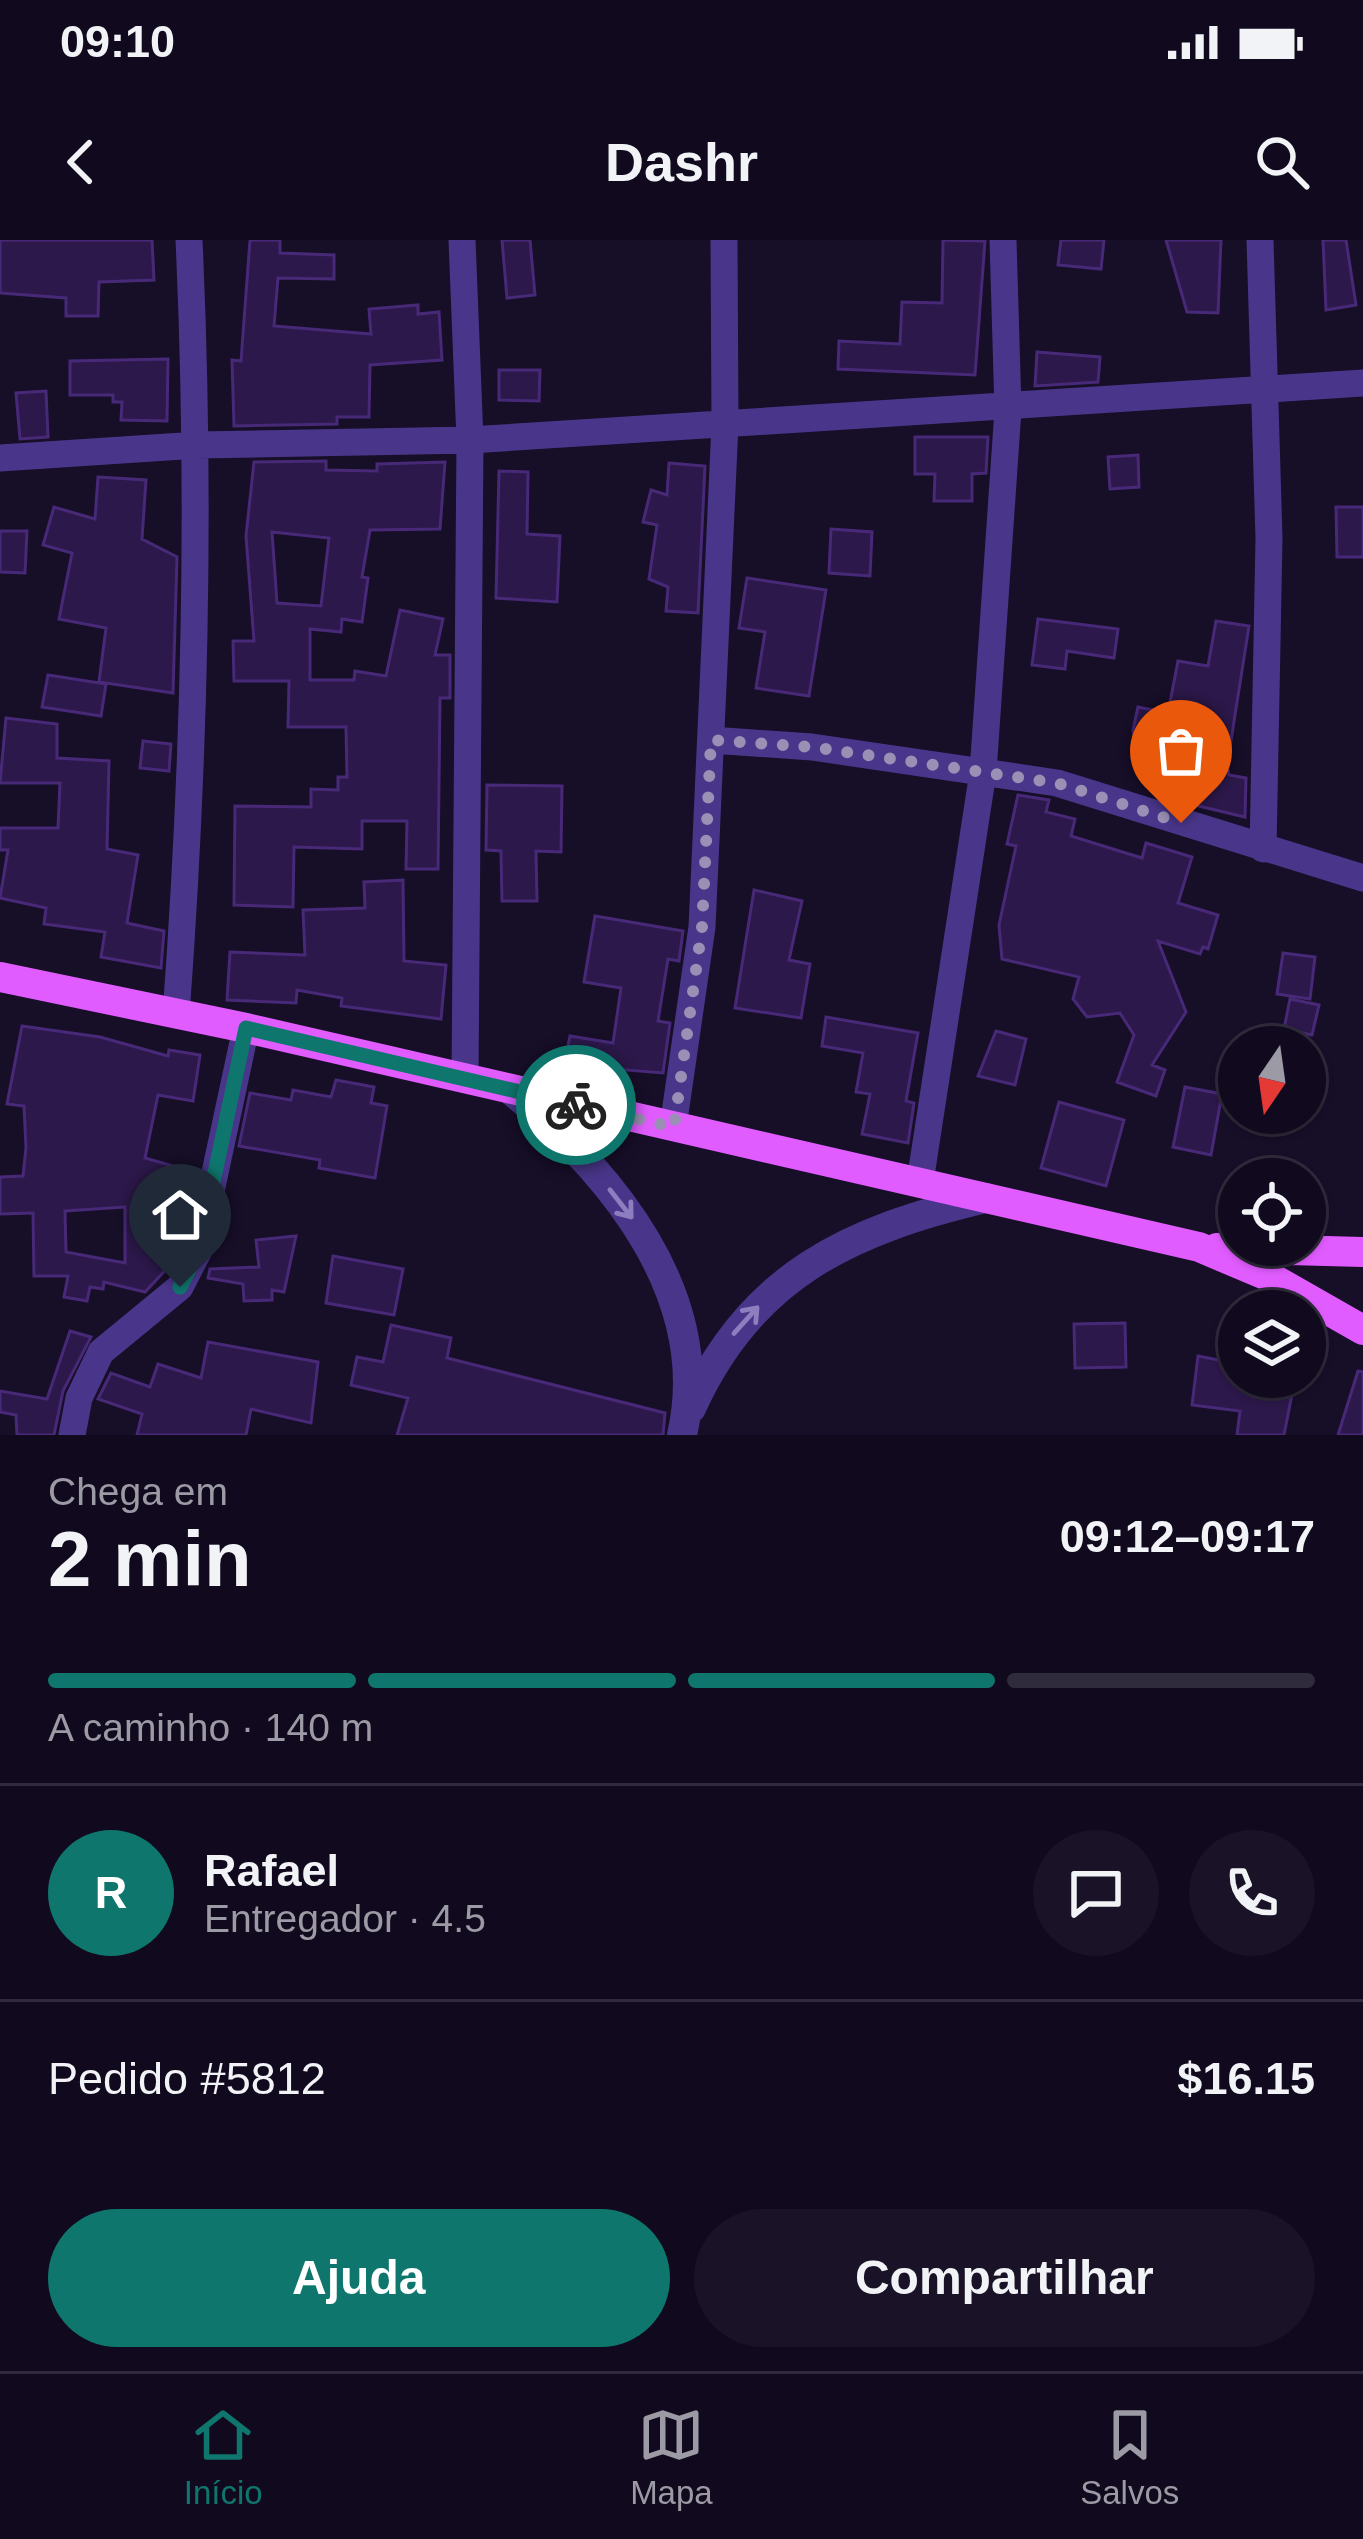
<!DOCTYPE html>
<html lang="pt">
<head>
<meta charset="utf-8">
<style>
	body { margin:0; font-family:Helvetica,sans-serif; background:#1a1327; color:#f1f3f6; height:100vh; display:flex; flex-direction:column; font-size:45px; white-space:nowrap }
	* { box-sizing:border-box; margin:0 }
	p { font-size:39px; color:#9c9aa4 }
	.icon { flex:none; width:66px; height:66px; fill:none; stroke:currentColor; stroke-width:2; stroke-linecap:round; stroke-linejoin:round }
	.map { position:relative; height:1195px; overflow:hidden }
	.drawer { display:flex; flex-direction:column; background:#110a1e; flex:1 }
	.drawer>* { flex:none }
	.needle { width:78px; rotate:193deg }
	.fabs { position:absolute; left:1218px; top:786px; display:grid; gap:24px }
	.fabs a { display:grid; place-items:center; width:108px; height:108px; border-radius:50%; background:#110a1e; box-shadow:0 3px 9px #0004,0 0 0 3px #302b3c; font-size:60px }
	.pin { position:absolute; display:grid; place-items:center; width:102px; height:102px; color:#fff; margin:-123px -51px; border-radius:50% 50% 50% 0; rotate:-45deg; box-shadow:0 0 12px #0007 }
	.pin .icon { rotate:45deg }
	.courier { position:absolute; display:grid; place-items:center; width:120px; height:120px; margin:-60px; border:9px solid #0f766e; border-radius:50%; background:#fff; color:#222; box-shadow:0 3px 15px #0007 }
	.head em { font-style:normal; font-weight:700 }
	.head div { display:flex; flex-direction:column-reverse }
	.head { display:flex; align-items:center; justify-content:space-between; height:204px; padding:0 48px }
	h1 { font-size:78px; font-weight:700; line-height:90px }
	.bar { display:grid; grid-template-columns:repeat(4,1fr); gap:18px 12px; align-content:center; height:144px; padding:0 48px }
	.bar i { height:15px; border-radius:9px; background:#302b3c }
	.bar .selected { background:#0f766e }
	.bar p { grid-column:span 4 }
	.line { display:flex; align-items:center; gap:30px; padding:0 48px; border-top:3px solid #302b3c }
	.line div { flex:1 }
	.round { display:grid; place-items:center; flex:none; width:126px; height:126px; border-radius:63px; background:#1a1327 }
	.button { display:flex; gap:24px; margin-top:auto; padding:24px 48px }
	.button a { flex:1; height:138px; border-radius:72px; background:#0f766e; color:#fff; font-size:48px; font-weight:700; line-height:138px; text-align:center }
	.button a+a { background:#1a1327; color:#f1f3f6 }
	.status { display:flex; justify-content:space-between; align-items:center; height:84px; padding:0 60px; background:#110a1e; direction:ltr }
	.status svg { height:33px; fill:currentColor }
	header { display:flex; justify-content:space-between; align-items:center; height:156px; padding:0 48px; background:#110a1e; font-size:54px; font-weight:700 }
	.tab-bar { display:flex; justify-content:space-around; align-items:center; height:168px; border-top:3px solid #302b3c; background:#110a1e; font-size:33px; color:#9c9aa4 }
	.tab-bar a { display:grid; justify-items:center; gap:6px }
	.tab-bar .selected { color:#0f766e }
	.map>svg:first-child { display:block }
	.building { fill:#2c184a; stroke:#472978; stroke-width:3; fill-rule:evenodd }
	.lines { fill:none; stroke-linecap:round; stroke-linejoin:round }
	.minor { stroke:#49368a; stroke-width:27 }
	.tertiary { stroke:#49368a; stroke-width:30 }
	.primary { stroke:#e15cff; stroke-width:30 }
	.oneway { stroke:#8d7ebf }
	.done { stroke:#9a8fb4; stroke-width:12; stroke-dasharray:0 21.6 }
	.route { stroke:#0f766e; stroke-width:15 }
</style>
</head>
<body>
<div class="status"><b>09:10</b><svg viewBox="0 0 49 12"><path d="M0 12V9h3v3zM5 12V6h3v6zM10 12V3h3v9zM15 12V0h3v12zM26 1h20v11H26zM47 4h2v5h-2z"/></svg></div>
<header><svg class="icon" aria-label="back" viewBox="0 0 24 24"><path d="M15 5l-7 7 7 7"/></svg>Dashr<svg class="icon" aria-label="search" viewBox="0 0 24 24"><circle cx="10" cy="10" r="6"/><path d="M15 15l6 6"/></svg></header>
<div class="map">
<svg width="1363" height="1195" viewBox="0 0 1363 1195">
	<rect width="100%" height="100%" fill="#170e28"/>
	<!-- building -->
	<path class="building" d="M 0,0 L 152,0 L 154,40 L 99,42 L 98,76 L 66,76 L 66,58 L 0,53 Z
		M 250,0 L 280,0 L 280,13 L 334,15 L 334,39 L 278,38 L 274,86 L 371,94 L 369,69 L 418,65 L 418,74 L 439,72 L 442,120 L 370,125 L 369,177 L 337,177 L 337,184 L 234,186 L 232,120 L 241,121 Z
		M 502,0 L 530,0 L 535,55 L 507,58 Z
		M 943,0 L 985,1 L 975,135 L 838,129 L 839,101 L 900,104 L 902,62 L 942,63 Z
		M 1061,0 L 1104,0 L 1101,29 L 1058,25 Z
		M 1166,0 L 1221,0 L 1218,73 L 1187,72 Z
		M 1323,0 L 1346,0 L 1356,65 L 1326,70 Z
		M 1037,112 L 1100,117 L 1098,142 L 1035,146 Z
		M 168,119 L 167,181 L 121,180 L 122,162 L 113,162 L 113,155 L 70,155 L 70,121 Z
		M 499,130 L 540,130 L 539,161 L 499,160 Z
		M 46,151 L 48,197 L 20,199 L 16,153 Z
		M 915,197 L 988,197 L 986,233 L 972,234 L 972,261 L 934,261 L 935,234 L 915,234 Z
		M 1138,215 L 1139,247 L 1110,249 L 1108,217 Z
		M 326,221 L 326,230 L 377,231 L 377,224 L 445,222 L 440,289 L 370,290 L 362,337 L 368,338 L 362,382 L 342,379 L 341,392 L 310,389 L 310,440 L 354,440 L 355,431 L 386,436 L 400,370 L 443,379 L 435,415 L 450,415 L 450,458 L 440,458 L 438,629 L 406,629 L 407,581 L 362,581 L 362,609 L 294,607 L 293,667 L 234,665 L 235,566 L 311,567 L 311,549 L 338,550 L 338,537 L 347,537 L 346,487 L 288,487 L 289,441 L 234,441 L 233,401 L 254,401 L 246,296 L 254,222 ZM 272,292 L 329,298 L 321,366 L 277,363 Z
		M 669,223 L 705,226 L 698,373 L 666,371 L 668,347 L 649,339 L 657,285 L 643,282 L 651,250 L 667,255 Z
		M 499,231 L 528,232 L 527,294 L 560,296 L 557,362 L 496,358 Z
		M 98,237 L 146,240 L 142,299 L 177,317 L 173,453 L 99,442 L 106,388 L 59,379 L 72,313 L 43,305 L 54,267 L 95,279 Z
		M 1336,267 L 1363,267 L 1363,317 L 1337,317 Z
		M 831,289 L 872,292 L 870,336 L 829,333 Z
		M 0,291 L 27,291 L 25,333 L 0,332 Z
		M 747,338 L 826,350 L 809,456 L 756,448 L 765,392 L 739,388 Z
		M 1038,379 L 1118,389 L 1114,418 L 1067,411 L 1065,429 L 1032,425 Z
		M 1216,381 L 1249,386 L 1227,526 L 1229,535 L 1246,538 L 1245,577 L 1173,560 L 1183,516 L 1136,508 L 1133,490 L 1138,467 L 1168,473 L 1178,421 L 1208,426 Z
		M 48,435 L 106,444 L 101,476 L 42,467 Z
		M 6,478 L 57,484 L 57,518 L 109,521 L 107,609 L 138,615 L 127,683 L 164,691 L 161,728 L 101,717 L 105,692 L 44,684 L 46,668 L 0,658 L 8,610 L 0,610 L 0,588 L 58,588 L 60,543 L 0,543 Z
		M 143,501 L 171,504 L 169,531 L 140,528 Z
		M 487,545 L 562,546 L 561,612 L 536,611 L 537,661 L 502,661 L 501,611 L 486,610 Z
		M 1018,555 L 1049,560 L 1046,572 L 1075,579 L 1071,596 L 1142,618 L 1146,603 L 1192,617 L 1178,663 L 1218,675 L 1208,709 L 1203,707 L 1200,714 L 1158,701 L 1186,772 L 1152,825 L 1165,830 L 1156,856 L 1117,842 L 1134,795 L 1120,773 L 1087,777 L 1073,759 L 1079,737 L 1002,719 L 999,685 L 1016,606 L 1007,604 Z
		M 403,640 L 404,721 L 446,725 L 441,779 L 341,766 L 342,758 L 297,750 L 296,763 L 227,760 L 230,712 L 305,715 L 303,670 L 365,668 L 364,642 Z
		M 754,650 L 802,661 L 789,720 L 810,724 L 801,778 L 735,768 Z
		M 595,676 L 683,691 L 679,721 L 668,719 L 658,781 L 670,783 L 663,833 L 564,825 L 570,796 L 613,803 L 621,748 L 584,742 Z
		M 1283,713 L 1315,717 L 1310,759 L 1277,754 Z
		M 1290,759 L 1319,765 L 1312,795 L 1284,789 Z
		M 826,777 L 918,793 L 906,861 L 914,863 L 908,903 L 862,894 L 870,854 L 856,852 L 863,813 L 822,806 Z
		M 22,786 L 100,797 L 168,816 L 169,810 L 200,815 L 193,861 L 158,855 L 145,918 L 197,933 L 189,969 L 173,964 L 172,1023 L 145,1052 L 104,1042 L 103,1049 L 90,1047 L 87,1061 L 64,1057 L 68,1036 L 34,1036 L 33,973 L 0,974 L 0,937 L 23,936 L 26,908 L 24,866 L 7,864 ZM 125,967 L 125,1023 L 66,1012 L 65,971 Z
		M 996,791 L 1026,799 L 1015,845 L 978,836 Z
		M 336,840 L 374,847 L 371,863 L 387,866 L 375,938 L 319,928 L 320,920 L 239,906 L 250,853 L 291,860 L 293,850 L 331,857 Z
		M 1185,847 L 1222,854 L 1211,915 L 1173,907 Z
		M 1059,862 L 1124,880 L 1106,946 L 1041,928 Z
		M 296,996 L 284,1052 L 272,1050 L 272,1060 L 244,1061 L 243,1044 L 208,1038 L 210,1029 L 259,1027 L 256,1000 Z
		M 333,1016 L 403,1029 L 394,1075 L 326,1063 Z
		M 1125,1083 L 1126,1127 L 1075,1128 L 1074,1084 Z
		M 391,1085 L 451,1098 L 447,1118 L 665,1173 L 663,1195 L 397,1195 L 408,1158 L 351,1145 L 357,1117 L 383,1122 Z
		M 70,1091 L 91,1097 L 63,1151 L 54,1195 L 17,1195 L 16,1175 L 0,1172 L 0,1151 L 47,1159 Z
		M 208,1102 L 318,1122 L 311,1183 L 251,1169 L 246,1195 L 137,1195 L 142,1174 L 98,1159 L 111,1133 L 150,1147 L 158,1124 L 201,1138 Z
		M 1198,1116 L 1239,1124 L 1239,1137 L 1269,1137 L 1293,1149 L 1284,1195 L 1237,1195 L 1240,1171 L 1192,1165 Z
		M 1358,1131 L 1363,1132 L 1363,1195 L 1338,1195 Z"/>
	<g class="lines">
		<!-- minor -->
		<path class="minor" d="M 462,0 L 470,200 L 465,837
			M 1260,0 L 1269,298 L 1263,609
			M 0,218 L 198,205 L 470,200 L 1363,143
			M 711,500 L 812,507 L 1057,543 L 1363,638
			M 176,775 C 195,517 201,259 189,0
			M 673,887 L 702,687 L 725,184 L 724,0
			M 920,942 L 983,532 L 1008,170 L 1003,0
			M 72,1195 L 79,1158 L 101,1112 L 180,1047 L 198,1012 L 246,788"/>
		<!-- tertiary -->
		<path class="tertiary" d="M 511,850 C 611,933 714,1055 682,1195
			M 691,1168 C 751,1035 850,990 986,958"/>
		<!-- primary -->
		<path class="primary" d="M 0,737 L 246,788 L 1199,1007 L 1270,1037 L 1363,1090
			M 1217,1008 L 1363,1012"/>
	</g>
	<!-- one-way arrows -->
	<defs><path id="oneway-shaft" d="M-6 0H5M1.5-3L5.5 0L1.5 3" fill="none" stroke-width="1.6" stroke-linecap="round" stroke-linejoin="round" transform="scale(3)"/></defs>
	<g class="oneway">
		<use href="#oneway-shaft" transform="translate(621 964) rotate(52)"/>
		<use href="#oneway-shaft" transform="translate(746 1080) rotate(-48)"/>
	</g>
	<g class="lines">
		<!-- done -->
		<path class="done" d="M 576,865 L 674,887 L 702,687 L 711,500 L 812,507 L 1057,543 L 1181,583"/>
		<!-- route -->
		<path class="route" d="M 180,1047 L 198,1012 L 246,788 L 576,865"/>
	</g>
</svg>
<div class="fabs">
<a><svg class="needle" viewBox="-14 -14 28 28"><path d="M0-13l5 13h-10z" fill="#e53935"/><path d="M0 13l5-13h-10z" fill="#9c9aa4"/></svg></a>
<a><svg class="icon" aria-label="locate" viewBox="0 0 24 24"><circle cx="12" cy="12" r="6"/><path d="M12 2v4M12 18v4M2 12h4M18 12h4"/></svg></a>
<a><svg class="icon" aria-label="layers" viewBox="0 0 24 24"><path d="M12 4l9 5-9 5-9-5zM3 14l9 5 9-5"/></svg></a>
</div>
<div class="pin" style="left:1181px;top:583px;background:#ea580c"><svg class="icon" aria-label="bag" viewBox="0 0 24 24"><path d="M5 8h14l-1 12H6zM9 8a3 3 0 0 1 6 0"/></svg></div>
<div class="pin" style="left:180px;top:1047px;background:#1f2937"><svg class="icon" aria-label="home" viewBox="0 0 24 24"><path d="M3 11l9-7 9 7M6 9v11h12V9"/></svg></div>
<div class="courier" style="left:576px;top:865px"><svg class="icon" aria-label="bike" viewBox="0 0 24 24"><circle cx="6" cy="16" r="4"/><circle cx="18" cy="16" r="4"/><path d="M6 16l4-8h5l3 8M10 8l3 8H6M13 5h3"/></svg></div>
</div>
<section class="drawer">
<div class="head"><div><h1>2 min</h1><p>Chega em</p></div><em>09:12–09:17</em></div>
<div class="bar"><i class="selected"></i><i class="selected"></i><i class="selected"></i><i></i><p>A caminho · 140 m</p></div>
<div class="line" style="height:216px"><b class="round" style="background:#0f766e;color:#fff">R</b><div><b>Rafael</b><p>Entregador · 4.5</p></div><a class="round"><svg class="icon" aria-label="chat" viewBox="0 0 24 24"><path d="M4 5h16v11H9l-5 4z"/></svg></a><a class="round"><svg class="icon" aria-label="phone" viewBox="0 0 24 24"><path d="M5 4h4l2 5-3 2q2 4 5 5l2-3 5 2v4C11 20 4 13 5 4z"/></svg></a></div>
<div class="line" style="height:156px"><div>Pedido #5812</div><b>$16.15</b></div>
<div class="button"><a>Ajuda</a><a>Compartilhar</a></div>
</section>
<nav class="tab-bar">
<a class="selected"><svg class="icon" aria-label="home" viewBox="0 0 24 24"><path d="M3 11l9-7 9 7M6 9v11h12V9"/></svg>Início</a>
<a><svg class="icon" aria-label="map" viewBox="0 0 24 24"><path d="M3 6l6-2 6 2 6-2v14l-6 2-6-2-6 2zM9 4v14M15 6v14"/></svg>Mapa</a>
<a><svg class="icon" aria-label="saved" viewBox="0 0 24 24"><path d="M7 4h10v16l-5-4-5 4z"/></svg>Salvos</a>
</nav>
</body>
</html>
